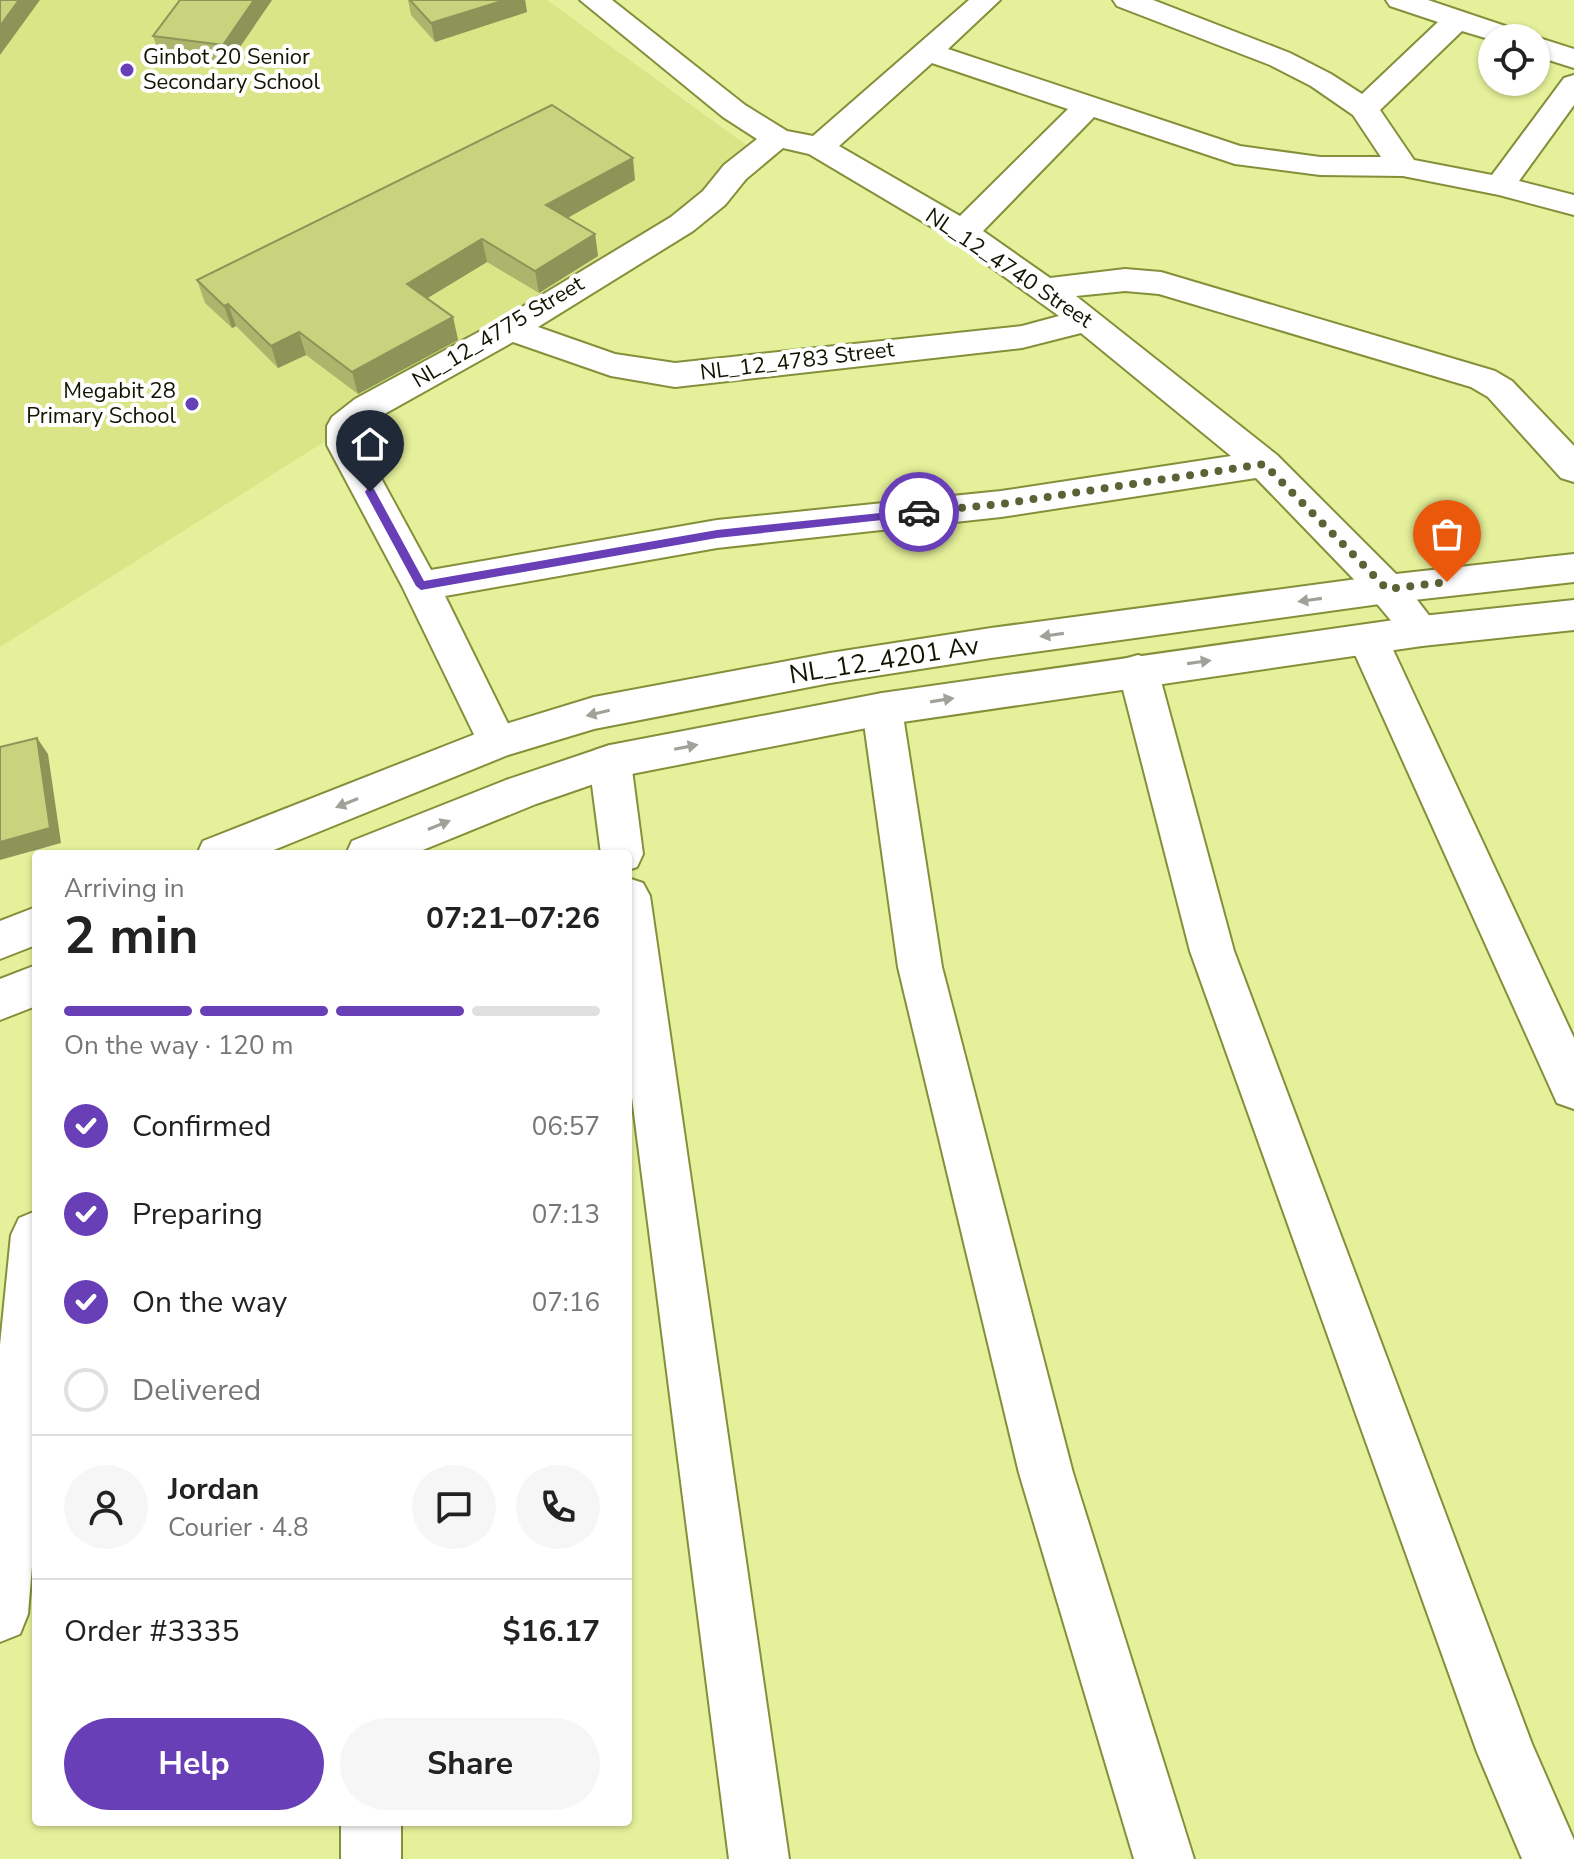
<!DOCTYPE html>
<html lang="en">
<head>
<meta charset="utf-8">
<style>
	body { margin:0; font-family:"Nunito Sans",sans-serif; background:#f6f6f6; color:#222; height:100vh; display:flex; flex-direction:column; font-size:30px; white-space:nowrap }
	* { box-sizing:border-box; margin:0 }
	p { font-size:26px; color:#767676 }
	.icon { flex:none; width:44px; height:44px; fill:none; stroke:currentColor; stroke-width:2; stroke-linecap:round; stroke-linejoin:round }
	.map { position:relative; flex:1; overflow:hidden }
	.details { position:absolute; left:32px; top:850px; width:600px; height:976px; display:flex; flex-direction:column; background:#fff; border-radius:8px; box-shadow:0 2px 6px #0004 }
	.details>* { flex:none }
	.controls { position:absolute; left:1478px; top:24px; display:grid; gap:16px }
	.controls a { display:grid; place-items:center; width:72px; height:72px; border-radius:50%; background:#fff; box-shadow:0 2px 6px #0004; font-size:40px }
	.pin { position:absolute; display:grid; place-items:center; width:68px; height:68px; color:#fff; margin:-82px -34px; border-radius:50% 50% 50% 0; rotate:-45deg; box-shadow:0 0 8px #0007 }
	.pin .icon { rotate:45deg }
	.courier { position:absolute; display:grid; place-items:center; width:80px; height:80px; margin:-40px; border:6px solid #693fb7; border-radius:50%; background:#fff; color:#222; box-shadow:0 2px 10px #0007 }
	.summary em { font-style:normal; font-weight:700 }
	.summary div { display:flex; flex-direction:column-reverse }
	.summary { display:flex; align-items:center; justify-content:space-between; height:136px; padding:0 32px }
	h1 { font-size:52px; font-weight:700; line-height:60px }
	.bar { display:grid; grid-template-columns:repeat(4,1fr); gap:12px 8px; align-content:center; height:96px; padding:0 32px }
	.bar i { height:10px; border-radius:6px; background:#e0e0e0 }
	.bar .active { background:#693fb7 }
	.bar p { grid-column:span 4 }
	.line { display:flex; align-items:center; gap:20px; padding:0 32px; border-top:2px solid #e0e0e0 }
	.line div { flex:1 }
	.round { display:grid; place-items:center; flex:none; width:84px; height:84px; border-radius:42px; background:#f6f6f6 }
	ol { padding:0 32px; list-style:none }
	li { display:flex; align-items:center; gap:24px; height:88px }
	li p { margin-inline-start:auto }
	li .icon { padding:8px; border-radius:50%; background:#693fb7; color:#fff; stroke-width:4 }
	li:last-child { color:#767676 }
	li i { width:44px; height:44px; border:4px solid #e0e0e0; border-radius:50% }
	.action { display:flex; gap:16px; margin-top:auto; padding:16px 32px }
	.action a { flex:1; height:92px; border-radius:48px; background:#693fb7; color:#fff; font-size:32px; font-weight:700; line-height:92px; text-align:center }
	.action a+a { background:#f6f6f6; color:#222 }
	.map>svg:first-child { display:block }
	.built { fill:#d9e587 }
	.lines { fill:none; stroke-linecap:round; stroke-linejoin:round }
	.minor-casing { stroke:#858f3a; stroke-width:4 }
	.primary-casing { stroke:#858f3a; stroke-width:4 }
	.minor { fill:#fff; fill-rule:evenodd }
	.primary { fill:#fff; fill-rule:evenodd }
	.wall { fill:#acb56c }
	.shaded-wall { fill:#8c9458 }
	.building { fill:#c8d37e; stroke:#8c9458; stroke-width:2 }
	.oneway { fill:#a1a199 }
	.route { fill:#693fb7 }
	.done { stroke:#5c6236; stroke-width:8; stroke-dasharray:0 14.4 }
	.poi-dot { fill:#693fb7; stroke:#fff; stroke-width:3 }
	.labels { text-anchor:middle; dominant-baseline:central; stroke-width:8; stroke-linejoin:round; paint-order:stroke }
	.far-poi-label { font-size:22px; fill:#131500; stroke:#fff; text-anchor:start }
	.far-street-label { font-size:22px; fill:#131500; stroke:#fff }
	.street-label { font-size:26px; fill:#131500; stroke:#fff }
</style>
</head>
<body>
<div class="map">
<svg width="1574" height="1859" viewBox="0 0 1574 1859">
	<rect width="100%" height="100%" fill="#e5f09a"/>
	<!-- built -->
	<path class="built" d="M 0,0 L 547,0 L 768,161 L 0,647 Z"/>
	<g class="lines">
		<!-- minor casing -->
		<g class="minor-casing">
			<path id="minor" d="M 580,0 L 612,0 L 745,105 L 787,131 L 813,136 L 969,0 L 1000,0 L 948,49 L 1240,146 L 1320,157 L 1381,157 L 1353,115 L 1311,86 L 1270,65 L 1117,6 L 1113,0 L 1153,0 L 1290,53 L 1331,74 L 1362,94 L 1438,22 L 1390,6 L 1386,0 L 1428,0 L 1523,32 L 1527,38 L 1492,38 L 1492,40 L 1462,31 L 1380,110 L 1414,160 L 1492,175 L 1564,78 L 1574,75 L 1574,105 L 1519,181 L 1574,195 L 1574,215 L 1499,195 L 1403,176 L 1320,175 L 1235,164 L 1094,117 L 983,231 L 1050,278 L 1125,269 L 1161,272 L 1495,371 L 1512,381 L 1574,446 L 1574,482 L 1561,478 L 1488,397 L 1471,387 L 1159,294 L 1125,291 L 1076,296 L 1277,455 L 1401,579 L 1441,631 L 1436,641 L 1422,646 L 1408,641 L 1373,599 L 1256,478 L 1001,517 L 717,548 L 445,596 L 517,742 L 511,753 L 497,758 L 483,753 L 402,586 L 327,445 L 327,426 L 332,417 L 355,399 L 499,321 L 671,217 L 703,191 L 724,165 L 757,139 L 723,117 ZM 932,63 L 1068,109 L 960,216 L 839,146 ZM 783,148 L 809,154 L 952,239 L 1059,316 L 1022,326 L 675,363 L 615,354 L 538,327 L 693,231 L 725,205 L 746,179 ZM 1081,333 L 1231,456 L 1001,491 L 717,520 L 431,570 L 363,445 L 363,430 L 379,417 L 513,342 L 611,376 L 675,387 L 1022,348 Z
				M 1536,37 L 1574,49 L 1574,68 L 1536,56 L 1536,38 L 1533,38 Z
				M 1368,624 L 1382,628 L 1388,639 L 1574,1038 L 1574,1109 L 1557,1103 L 1348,639 L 1354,628 Z
				M 1138,655 L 1152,659 L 1158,670 L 1234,951 L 1532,1744 L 1574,1840 L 1574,1859 L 1522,1859 L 1477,1752 L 1190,951 L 1118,670 L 1124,659 Z
				M 882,693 L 896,698 L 902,709 L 942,967 L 1073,1473 L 1194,1859 L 1134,1859 L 1019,1473 L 898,967 L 862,709 L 868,698 Z
				M 610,745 L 625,750 L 631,762 L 643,854 L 637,867 L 628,870 L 628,854 L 601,854 L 589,762 L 595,750 Z
				M 628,878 L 643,883 L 650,896 L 789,1859 L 729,1859 L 628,1066 Z
				M 36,1211 L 36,1519 L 28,1614 L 20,1634 L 0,1642 L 0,1345 L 11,1235 L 19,1218 Z
				M 341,1822 L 401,1822 L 401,1859 L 341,1859 Z"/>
		</g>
		<!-- primary casing -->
		<g class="primary-casing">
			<path id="primary" d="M 1574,554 L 1574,582 L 1387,603 L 991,658 L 830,683 L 594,729 L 508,755 L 264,854 L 197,854 L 203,841 L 483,731 L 594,697 L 830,653 L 991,628 L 1387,575 Z
				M 1574,600 L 1574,630 L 1422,646 L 882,725 L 611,778 L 536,804 L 413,854 L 346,854 L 352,841 L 506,780 L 610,745 L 882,693 L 1422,616 Z
				M 36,907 L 36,945 L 0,959 L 0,921 Z
				M 36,965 L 36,1006 L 0,1020 L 0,979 Z"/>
		</g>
		<!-- minor -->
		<use href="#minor" class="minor"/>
		<!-- primary -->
		<use href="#primary" class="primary"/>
	</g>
	<!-- wall -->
	<path class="wall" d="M 272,0 L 229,63 L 159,54 L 153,36 Z
		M 408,0 L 525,0 L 527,12 L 435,42 L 411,15 Z
		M 635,180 L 568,218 L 595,234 L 598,256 L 539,293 L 487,262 L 427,298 L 453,317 L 458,340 L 358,394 L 306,355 L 278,368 L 236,326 L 232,328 L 205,303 L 197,280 Z"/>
	<!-- shaded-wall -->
	<path class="shaded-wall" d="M 19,0 L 40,0 L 0,55 L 0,26 Z
		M 254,0 L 272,0 L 229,63 L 223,45 Z
		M 505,0 L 525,0 L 527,12 L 435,42 L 431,23 Z
		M 633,158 L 635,180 L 549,228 L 546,205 Z
		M 595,234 L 598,256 L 539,293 L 535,271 Z
		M 482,239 L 487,262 L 413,307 L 407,284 Z
		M 228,304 L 236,326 L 232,328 L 224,306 Z
		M 453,317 L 458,340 L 358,394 L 352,372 Z
		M 299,332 L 306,355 L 278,368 L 271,346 Z
		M 37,738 L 48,754 L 61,843 L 0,860 L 0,842 Z"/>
	<!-- building -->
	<path class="building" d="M 0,0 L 19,0 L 0,26 Z
		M 180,0 L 254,0 L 223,45 L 153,36 Z
		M 410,0 L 505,0 L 431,23 Z
		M 552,105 L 633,158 L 546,205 L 595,234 L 535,271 L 482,239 L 407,284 L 453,317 L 352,372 L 299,332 L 271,346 L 228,304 L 224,306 L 197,280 Z
		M 37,738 L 50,828 L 0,842 L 0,747 Z"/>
	<!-- one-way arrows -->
	<defs><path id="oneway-solid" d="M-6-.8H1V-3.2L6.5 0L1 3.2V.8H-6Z" transform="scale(2)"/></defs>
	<g class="oneway">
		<use href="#oneway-solid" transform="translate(1310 600) rotate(172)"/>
		<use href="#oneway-solid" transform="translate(1052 635) rotate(172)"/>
		<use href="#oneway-solid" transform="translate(1199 662) rotate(-8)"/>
		<use href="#oneway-solid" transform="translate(942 700) rotate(-9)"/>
		<use href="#oneway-solid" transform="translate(598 713) rotate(167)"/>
		<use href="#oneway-solid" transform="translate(686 747) rotate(-11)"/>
		<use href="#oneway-solid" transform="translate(347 803) rotate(158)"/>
		<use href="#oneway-solid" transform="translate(439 825) rotate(-22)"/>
	</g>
	<!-- route -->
	<path class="route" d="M 367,489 L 374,489 L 424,581 L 717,530 L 919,509 L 924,512 L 919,516 L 717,538 L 421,590 L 416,586 L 365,492 Z"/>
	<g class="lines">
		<!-- done -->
		<path class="done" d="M 919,512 L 1001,504 L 1264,464 L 1387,589 L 1447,582"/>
	</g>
	<!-- markers -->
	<g class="poi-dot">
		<circle cx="127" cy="70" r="8"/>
		<circle cx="192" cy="404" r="8"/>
	</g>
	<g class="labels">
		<!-- far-poi labels -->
		<g class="far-poi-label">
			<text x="143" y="57">Ginbot 20 Senior<tspan x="143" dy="25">Secondary School</tspan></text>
			<text x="176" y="391" text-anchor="end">Megabit 28<tspan x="176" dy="25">Primary School</tspan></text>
		</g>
		<!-- far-street labels -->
		<g class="far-street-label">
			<text transform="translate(1009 268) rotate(34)">NL_12_4740 Street</text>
			<text transform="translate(498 332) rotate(-31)">NL_12_4775 Street</text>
			<text transform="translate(797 361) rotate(-7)">NL_12_4783 Street</text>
		</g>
		<!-- street labels -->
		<g class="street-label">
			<text transform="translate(884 660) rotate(-9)">NL_12_4201 Av</text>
		</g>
	</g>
</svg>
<div class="controls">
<a><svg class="icon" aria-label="locate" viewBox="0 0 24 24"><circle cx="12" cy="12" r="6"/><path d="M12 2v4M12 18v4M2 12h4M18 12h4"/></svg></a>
</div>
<div class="pin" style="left:1447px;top:582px;background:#ea580c"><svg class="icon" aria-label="bag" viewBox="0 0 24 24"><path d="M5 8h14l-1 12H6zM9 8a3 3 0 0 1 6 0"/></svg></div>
<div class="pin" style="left:370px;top:492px;background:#1f2937"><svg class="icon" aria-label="home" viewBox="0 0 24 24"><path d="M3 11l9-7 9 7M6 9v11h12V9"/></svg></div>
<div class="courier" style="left:919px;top:512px"><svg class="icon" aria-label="car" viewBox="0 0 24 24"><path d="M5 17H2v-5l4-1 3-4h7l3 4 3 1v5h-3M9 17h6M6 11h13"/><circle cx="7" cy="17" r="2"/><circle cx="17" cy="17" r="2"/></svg></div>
<section class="details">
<div class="summary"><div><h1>2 min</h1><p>Arriving in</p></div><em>07:21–07:26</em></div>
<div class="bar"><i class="active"></i><i class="active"></i><i class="active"></i><i></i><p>On the way · 120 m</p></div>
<ol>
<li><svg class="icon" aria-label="check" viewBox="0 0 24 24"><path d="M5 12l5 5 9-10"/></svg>Confirmed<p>06:57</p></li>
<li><svg class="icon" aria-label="check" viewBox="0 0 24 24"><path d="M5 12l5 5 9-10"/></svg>Preparing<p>07:13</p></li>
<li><svg class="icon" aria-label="check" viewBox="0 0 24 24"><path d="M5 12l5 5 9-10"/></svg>On the way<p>07:16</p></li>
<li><i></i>Delivered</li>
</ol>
<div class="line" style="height:144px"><a class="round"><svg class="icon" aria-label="person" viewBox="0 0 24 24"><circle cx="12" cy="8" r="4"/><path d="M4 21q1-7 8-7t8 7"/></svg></a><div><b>Jordan</b><p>Courier · 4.8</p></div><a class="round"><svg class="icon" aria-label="chat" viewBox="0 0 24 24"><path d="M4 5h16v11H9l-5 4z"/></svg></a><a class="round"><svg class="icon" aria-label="phone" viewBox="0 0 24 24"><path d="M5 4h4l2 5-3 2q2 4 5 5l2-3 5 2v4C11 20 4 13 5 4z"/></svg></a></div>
<div class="line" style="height:104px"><div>Order #3335</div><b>$16.17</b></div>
<div class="action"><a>Help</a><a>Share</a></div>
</section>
</div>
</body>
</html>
